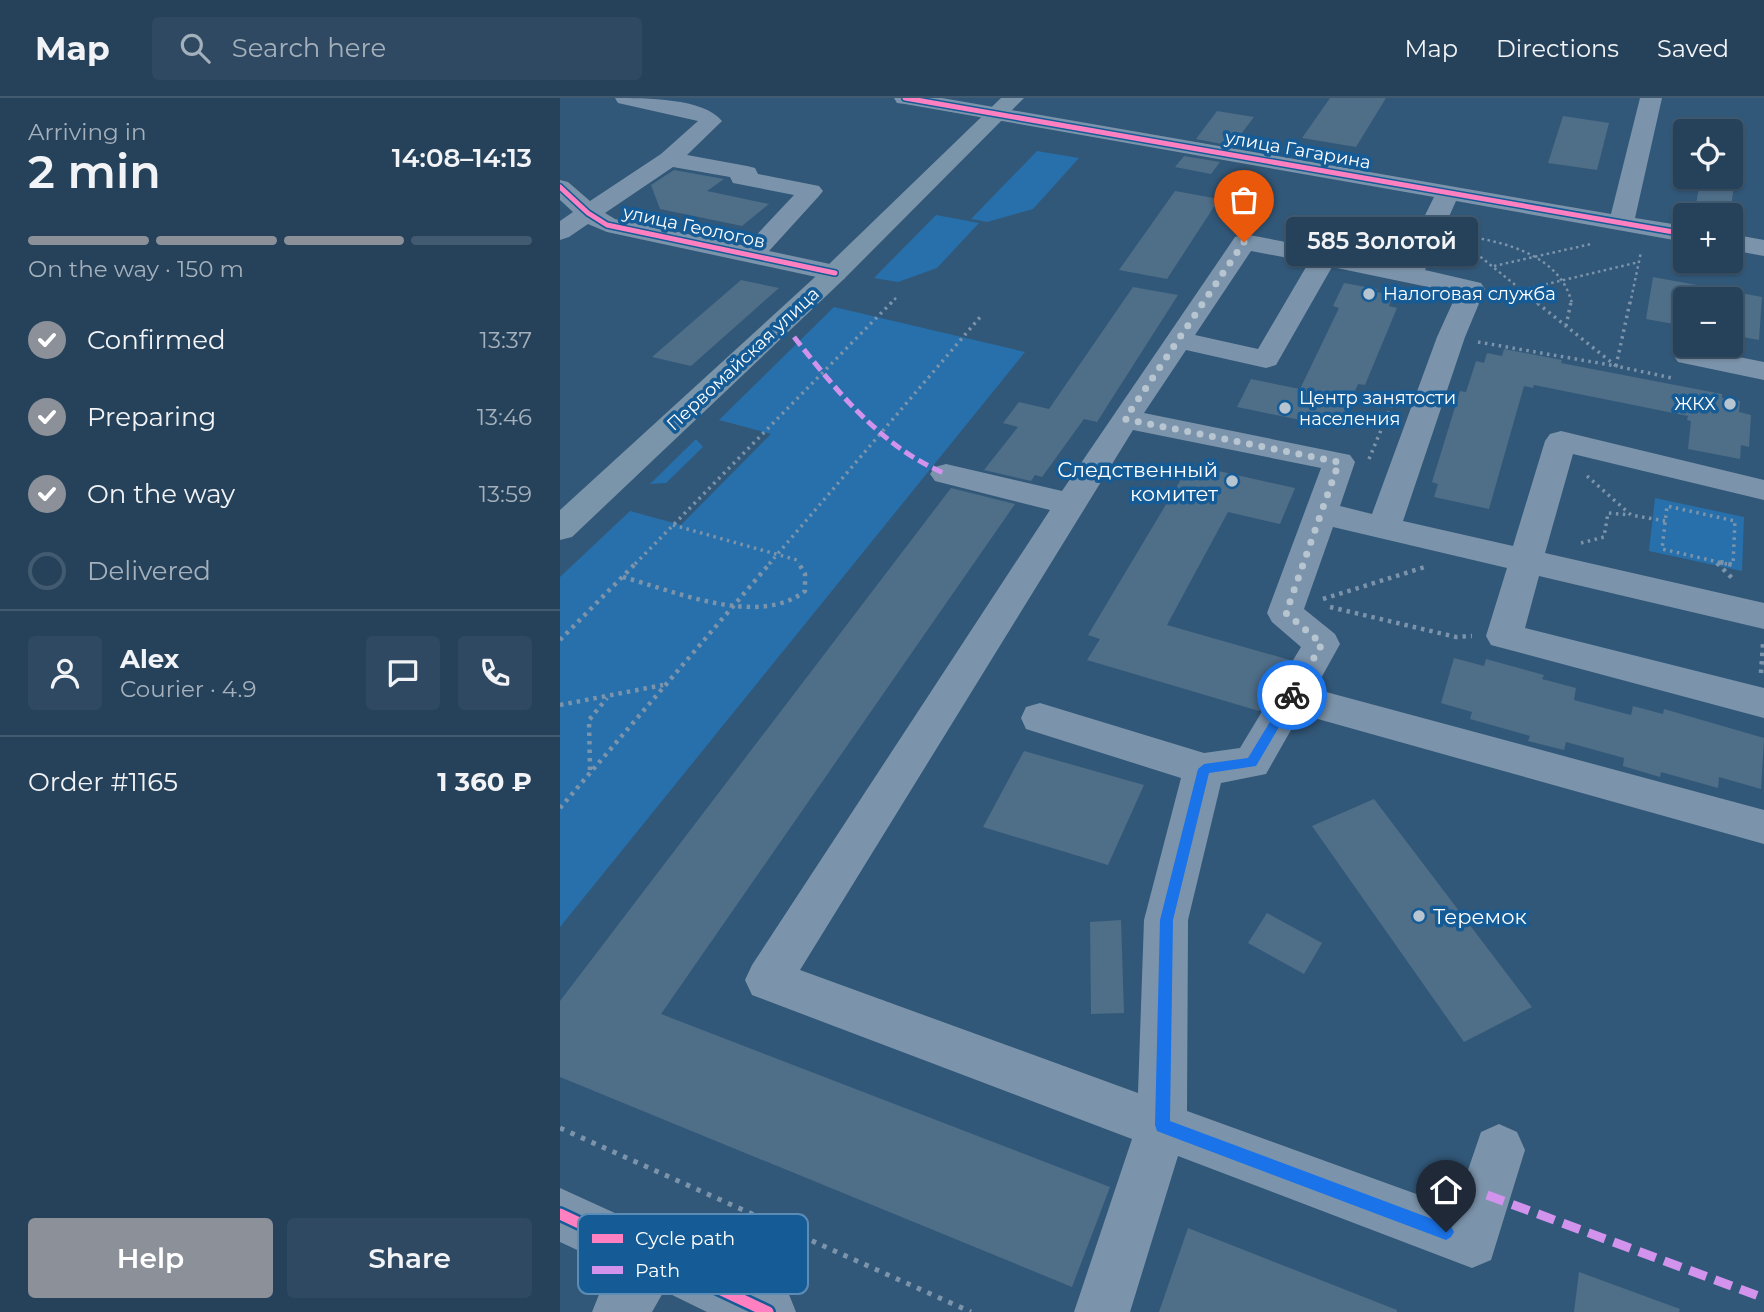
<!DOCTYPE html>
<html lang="en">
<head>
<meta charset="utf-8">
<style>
	body { margin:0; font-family:Montserrat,sans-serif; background:#2e4961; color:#f1f3f6; height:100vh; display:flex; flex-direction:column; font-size:26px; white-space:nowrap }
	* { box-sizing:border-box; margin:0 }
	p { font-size:23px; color:#a4b0bb }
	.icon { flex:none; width:38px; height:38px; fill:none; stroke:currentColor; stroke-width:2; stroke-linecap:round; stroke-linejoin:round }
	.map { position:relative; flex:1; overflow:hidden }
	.sheet { display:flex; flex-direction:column; background:#26425b; width:560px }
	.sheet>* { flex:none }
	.fabs { position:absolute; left:1113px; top:21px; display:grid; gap:14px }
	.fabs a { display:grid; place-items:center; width:70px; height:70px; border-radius:7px; background:#26425b; box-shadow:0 2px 5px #0004,0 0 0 2px #425b71; font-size:35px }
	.pin { position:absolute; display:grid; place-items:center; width:60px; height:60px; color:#fff; margin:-72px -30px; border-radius:50% 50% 50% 0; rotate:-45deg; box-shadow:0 0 7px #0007 }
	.pin .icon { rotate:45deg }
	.courier { position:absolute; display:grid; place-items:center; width:70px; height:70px; margin:-35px; border:5px solid #1a73e8; border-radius:50%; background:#fff; color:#222; box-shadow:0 2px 9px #0007 }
	.bubble { position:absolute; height:49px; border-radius:7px; background:#26425b; box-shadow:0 2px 5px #0004,0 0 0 2px #425b71; font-size:23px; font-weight:600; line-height:49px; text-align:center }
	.overview em { font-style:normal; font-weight:600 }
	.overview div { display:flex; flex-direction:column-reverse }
	.overview { display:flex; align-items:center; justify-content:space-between; height:119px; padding:0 28px }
	h1 { font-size:46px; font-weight:600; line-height:52px }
	.bar { display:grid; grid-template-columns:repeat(4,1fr); gap:10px 7px; align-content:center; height:84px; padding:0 28px }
	.bar i { height:9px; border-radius:5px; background:#425b71 }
	.bar .current { background:#8c9099 }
	.bar p { grid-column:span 4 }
	.line { display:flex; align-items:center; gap:18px; padding:0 28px; border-top:2px solid #425b71 }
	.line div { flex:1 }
	.round { display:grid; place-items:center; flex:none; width:74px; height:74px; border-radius:7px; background:#2e4961 }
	ol { padding:0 28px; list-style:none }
	li { display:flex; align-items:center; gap:21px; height:77px }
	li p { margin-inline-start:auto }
	li .icon { padding:7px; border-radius:50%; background:#8c9099; color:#fff; stroke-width:4 }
	li:last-child { color:#a4b0bb }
	li i { width:38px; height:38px; border:4px solid #425b71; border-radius:50% }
	.cta { display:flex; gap:14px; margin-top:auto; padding:14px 28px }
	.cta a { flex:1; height:80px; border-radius:7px; background:#8c9099; color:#fff; font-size:28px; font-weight:600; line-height:80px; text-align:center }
	.cta a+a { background:#2e4961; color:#f1f3f6 }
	header { display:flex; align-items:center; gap:42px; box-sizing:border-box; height:98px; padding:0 35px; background:#26425b; border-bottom:2px solid #425b71 }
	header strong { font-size:33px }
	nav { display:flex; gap:38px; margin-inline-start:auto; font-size:24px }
	.search { width:490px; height:63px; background:#2e4961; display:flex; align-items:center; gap:18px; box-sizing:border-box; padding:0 24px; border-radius:7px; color:#a4b0bb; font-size:26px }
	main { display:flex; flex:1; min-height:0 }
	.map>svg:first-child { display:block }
	.green { fill:#2770ab }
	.building { fill:#4f6e88 }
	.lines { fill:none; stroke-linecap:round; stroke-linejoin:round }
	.path-far3 { stroke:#7c94ab; stroke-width:2.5; stroke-dasharray:2.5 3.5; stroke-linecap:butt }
	.path-far2 { stroke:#7c94ab; stroke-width:3.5; stroke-dasharray:2.5 4.5; stroke-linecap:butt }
	.path-far1 { stroke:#7c94ab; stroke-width:4.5; stroke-dasharray:3.5 5; stroke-linecap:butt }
	.path { stroke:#7c94ab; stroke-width:5; stroke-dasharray:4.5 7; stroke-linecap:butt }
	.minor { fill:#7c94ab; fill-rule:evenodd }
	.major { fill:#7a94a9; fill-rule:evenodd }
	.quiet-far1 { stroke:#d193ec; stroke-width:5; stroke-dasharray:11 5; stroke-linecap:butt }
	.quiet { stroke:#d193ec; stroke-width:9; stroke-dasharray:18 9; stroke-linecap:butt }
	.cycleway-far1-casing { stroke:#155b96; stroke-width:8 }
	.cycleway-casing { stroke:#155b96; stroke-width:16 }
	.cycleway-far1 { stroke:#ff80c0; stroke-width:5 }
	.cycleway { stroke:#ff80c0; stroke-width:11 }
	.route { fill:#1a73e8 }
	.done { stroke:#b7c5d0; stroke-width:7; stroke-dasharray:0 12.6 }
	.poi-dot { fill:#b7c5d0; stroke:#155b96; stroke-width:2.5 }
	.labels { text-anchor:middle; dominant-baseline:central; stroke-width:7; stroke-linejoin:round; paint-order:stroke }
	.far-street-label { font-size:18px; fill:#fff; stroke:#155b96 }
	.far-poi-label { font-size:18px; fill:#fff; stroke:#155b96; text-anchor:start }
	.poi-label { font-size:21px; fill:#fff; stroke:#155b96; text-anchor:end }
	.key { fill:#155b96; stroke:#5b8cb6; stroke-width:2 }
	.key-label { font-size:19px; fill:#fff }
</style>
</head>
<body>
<header>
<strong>Map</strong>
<div class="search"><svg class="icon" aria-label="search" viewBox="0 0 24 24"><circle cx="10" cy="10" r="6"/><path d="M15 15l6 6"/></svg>Search here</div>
<nav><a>Map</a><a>Directions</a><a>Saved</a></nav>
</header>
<main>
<section class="sheet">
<div class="overview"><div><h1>2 min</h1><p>Arriving in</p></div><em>14:08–14:13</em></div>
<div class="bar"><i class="current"></i><i class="current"></i><i class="current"></i><i></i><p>On the way · 150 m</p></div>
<ol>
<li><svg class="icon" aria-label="check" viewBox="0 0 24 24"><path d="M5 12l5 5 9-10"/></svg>Confirmed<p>13:37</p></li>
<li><svg class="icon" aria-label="check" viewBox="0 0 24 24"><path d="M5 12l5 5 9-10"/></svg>Preparing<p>13:46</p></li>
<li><svg class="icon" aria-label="check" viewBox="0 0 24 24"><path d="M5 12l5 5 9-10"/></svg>On the way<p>13:59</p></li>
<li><i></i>Delivered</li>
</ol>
<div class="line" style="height:126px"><a class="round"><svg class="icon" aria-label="person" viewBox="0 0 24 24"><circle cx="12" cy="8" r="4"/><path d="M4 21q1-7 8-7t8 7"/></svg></a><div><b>Alex</b><p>Courier · 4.9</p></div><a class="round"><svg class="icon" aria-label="chat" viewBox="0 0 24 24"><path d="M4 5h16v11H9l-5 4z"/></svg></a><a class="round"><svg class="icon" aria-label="phone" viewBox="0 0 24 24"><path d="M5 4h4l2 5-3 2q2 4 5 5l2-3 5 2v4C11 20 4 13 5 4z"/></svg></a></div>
<div class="line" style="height:91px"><div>Order #1165</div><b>1 360 ₽</b></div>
<div class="cta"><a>Help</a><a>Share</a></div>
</section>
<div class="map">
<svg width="1204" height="1214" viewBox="0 0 1204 1214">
	<rect width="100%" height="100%" fill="#325879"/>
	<!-- green -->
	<path class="green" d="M 477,53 L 519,60 L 473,111 L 427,124 L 411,121 Z
		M 376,117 L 419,125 L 377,170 L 338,184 L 314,180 Z
		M 274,209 L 465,254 L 0,829 L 0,479 L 70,413 L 121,427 L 211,336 L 159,322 Z
		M 136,341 L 143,349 L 106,385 L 90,386 Z
		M 1095,400 L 1184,419 L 1182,473 L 1089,453 Z"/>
	<!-- building -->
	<path class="building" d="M 770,0 L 826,0 L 796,49 L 742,40 Z
		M 657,13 L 694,19 L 672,48 L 636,41 Z
		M 1003,18 L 1049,25 L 1037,72 L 988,65 Z
		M 624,58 L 660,64 L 651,76 L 615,69 Z
		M 114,72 L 164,81 L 147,93 L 209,106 L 182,128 L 100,111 L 91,87 Z
		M 1141,79 L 1175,79 L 1170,117 L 1134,117 Z
		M 615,93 L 659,101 L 607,181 L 559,172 Z
		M 1093,179 L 1202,199 L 1199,242 L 1171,237 L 1171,201 L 1125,201 L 1125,228 L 1086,221 Z
		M 181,182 L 219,190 L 131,268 L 92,259 Z
		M 784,185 L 817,191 L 816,194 L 833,197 L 829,208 L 837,210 L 805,287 L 798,286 L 779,330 L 677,309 L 691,281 L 740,291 L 779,210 L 773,208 Z
		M 573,189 L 618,197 L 537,324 L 524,321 L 482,379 L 475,377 L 471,383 L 424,372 L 458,329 L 443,325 L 459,304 L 489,311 Z
		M 944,251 L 1002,262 L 1001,265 L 1162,296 L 1162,300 L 1180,303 L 1179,314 L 1191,317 L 1189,349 L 1181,347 L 1180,361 L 1128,351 L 1131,323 L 1127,322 L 1128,318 L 974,287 L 973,290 L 964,288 L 929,411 L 874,399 L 878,386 L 872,384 L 900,293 L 906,294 L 916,263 L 924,265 L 927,255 L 942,258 Z
		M 636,368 L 735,390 L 720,426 L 668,414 L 607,527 L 730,562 L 699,613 L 527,562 L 540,541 L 528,537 L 623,378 L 629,380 Z
		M 391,390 L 455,406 L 101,916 L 550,1089 L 512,1189 L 0,979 L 0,903 Z
		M 894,560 L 924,568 L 926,561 L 984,577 L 982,581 L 1016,590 L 1014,602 L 1071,617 L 1073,608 L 1103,616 L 1104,611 L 1204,640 L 1201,691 L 1159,679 L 1158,690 L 1101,674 L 1100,679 L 1063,668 L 1064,660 L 1006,644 L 1004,652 L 968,643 L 970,638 L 910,621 L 912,614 L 881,605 Z
		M 464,653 L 584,687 L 548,767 L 423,729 Z
		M 814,701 L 972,909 L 904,944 L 752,728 Z
		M 707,815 L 762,845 L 744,876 L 688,845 Z
		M 561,822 L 564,915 L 531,916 L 530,824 Z
		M 628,1130 L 837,1212 L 837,1214 L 599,1214 Z
		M 1019,1174 L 1120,1211 L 1119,1214 L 1014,1214 Z"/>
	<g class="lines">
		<!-- path-far3 -->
		<path class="path-far3" d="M 898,137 C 942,143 1001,156 1012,206
			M 897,140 L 979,206
			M 934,168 L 1031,146
			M 962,192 L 1079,164
			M 330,206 L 337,199
			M 1070,206 L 1081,154"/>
		<!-- path-far2 -->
		<path class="path-far2" d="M 1070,204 L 1056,268 L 1112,280
			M 1006,228 L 1011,204
			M 918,244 L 1056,268 L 976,204
			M 809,361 L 831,308
			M 1027,378 L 1071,417 L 1105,423
			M 113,427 L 237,462 L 239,466
			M 1021,445 L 1044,439 L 1048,415 L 1070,417
			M 75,466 L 332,204
			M 209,466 L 421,218
			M 1167,466 L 1102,451 L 1107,408 L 1175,423 L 1173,466"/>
		<!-- path-far1 -->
		<path class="path-far1" d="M 1160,464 L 1173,467 L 1173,464
			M 1157,465 L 1173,481
			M 63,479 C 114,493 199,530 245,493 L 245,476 L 238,464
			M 763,501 L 865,469
			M 770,509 L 896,539 L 912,538
			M 0,542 L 77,464
			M 1201,575 L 1203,545
			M 0,607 L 103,587
			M 30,672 L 29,622 L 47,600
			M 0,710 L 211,464"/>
		<!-- path -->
		<path class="path" d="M 0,1030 L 411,1214"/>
		<!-- minor -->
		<path class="minor" d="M 55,0 C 85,0 144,0 162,23 L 127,57 L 187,68 L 195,70 L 198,76 L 259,88 L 263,93 L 259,98 L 209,153 L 284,169 L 288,175 L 284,181 L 275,183 L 47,134 L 28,126 L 9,139 L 0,142 L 0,123 L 13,114 L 0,102 L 0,82 L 8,84 L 30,103 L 101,56 L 138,23 L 58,5 ZM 113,69 L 170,79 L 173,85 L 234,97 L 186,148 L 55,121 L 45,115 Z
			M 334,0 L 382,0 L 1051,116 L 1080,0 L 1102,0 L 1075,120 L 1125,128 L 1125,144 L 896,103 L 865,172 L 921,185 L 925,191 L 905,239 L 843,423 L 953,448 L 985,343 L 990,336 L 1001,333 L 1204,382 L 1204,402 L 1013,356 L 985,455 L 1204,505 L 1204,531 L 979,478 L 965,530 L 1204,590 L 1204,620 L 931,547 L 926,538 L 947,470 L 773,429 L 744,511 L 775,536 L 780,546 L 755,591 L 1204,712 L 1204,746 L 740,616 L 706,676 L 661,685 L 628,822 L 627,1013 L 895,1110 L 921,1034 L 939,1026 L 957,1034 L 965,1052 L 931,1162 L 912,1170 L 618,1058 L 570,1214 L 514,1214 L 572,1041 L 192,897 L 185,882 L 192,867 L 490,412 L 375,383 L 370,376 L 375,369 L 386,366 L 502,393 L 675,139 L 684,136 L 841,166 L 874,99 L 345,6 L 337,5 ZM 691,153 L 749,164 L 698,251 L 635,237 ZM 772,169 L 897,195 L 877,239 L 812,416 L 780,408 L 795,364 L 790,357 L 584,315 L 626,252 L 706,270 L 716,267 ZM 573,332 L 761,370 L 707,515 L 712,524 L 741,549 L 680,650 L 644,655 L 480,605 L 466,609 L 461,620 L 466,631 L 621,680 L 584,822 L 578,995 L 240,872 Z
			M 1171,136 L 1204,142 L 1204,158 L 1171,152 Z
			M 1128,249 L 1204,264 L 1204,282 L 1118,264 L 1114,258 L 1118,252 Z
			M 0,1090 L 228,1194 L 236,1214 L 147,1214 L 104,1193 L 92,1214 L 32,1214 L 40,1194 L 56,1170 L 0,1144 Z"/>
		<!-- major -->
		<path class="major" d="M 441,0 L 464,0 L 284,181 L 12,439 L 0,442 L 0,412 L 266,169 Z"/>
		<!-- quiet-far1 -->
		<path class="quiet-far1" d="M 234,239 C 276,292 322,350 386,376"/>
		<!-- quiet -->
		<path class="quiet" d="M 927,1097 L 1204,1200"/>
		<!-- cycleway-far1 casing -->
		<g class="cycleway-far1-casing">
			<path id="cycleway-far1" d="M 345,0 L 1125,136
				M 0,89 L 28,115 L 47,127 L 275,175"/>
		</g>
		<!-- cycleway casing -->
		<g class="cycleway-casing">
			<path id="cycleway" d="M 0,1116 L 208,1214"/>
		</g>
		<!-- cycleway-far1 -->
		<use href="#cycleway-far1" class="cycleway-far1"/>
		<!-- cycleway -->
		<use href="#cycleway" class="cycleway"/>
	</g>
	<!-- route -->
	<path class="route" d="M 732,592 L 738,597 L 696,668 L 649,675 L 613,822 L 610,1023 L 891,1128 L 894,1134 L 891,1139 L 886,1142 L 602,1035 L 597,1033 L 595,1027 L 600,822 L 638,671 L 644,666 L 688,660 L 728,594 Z"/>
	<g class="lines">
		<!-- done -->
		<path class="done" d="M 684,144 L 565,321 L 779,364 L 726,515 L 762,546 L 732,597"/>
	</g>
	<!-- markers -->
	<g class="poi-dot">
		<circle cx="809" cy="196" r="7"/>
		<circle cx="1170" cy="306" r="7"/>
		<circle cx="725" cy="310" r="7"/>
		<circle cx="672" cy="383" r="7"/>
		<circle cx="859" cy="818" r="7"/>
	</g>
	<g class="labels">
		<!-- far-street labels -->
		<g class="far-street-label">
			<text transform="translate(738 52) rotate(10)">улица Гагарина</text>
			<text transform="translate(134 129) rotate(12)">улица Геологов</text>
			<text transform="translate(183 261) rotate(-43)">Первомайская улица</text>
		</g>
		<!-- far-poi labels -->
		<g class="far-poi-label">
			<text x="823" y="196">Налоговая служба</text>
			<text x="739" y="300">Центр занятости<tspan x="739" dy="21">населения</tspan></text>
			<text x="1156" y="306" text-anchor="end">ЖКХ</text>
		</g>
		<!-- poi labels -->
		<g class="poi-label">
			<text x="658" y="371">Следственный<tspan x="658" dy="24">комитет</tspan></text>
			<text x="873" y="818" text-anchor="start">Теремок</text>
		</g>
	</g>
	<!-- legend -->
	<rect x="18" y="1116" width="230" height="80" rx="10" class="key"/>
	<rect x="32" y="1136" width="31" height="9" fill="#ff80c0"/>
	<rect x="32" y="1168" width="31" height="8" fill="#d193ec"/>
	<g class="key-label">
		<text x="75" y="1147">Cycle path</text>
		<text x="75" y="1179">Path</text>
	</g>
</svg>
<div class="fabs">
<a><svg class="icon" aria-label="locate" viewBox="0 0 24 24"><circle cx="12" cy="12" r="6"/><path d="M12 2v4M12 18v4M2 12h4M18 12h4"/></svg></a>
<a>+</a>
<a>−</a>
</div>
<div class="pin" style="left:684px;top:144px;background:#ea580c"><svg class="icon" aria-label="bag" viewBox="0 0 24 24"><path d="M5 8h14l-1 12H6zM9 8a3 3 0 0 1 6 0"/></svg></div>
<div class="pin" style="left:886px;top:1134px;background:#1f2937"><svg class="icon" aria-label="home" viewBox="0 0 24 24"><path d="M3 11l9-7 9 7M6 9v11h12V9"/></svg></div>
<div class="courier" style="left:732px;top:597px"><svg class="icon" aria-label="bike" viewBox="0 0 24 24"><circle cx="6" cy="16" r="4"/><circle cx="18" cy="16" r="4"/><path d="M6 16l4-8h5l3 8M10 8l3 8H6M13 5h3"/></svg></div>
<div class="bubble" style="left:726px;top:119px;width:192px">585 Золотой</div>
</div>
</main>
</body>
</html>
